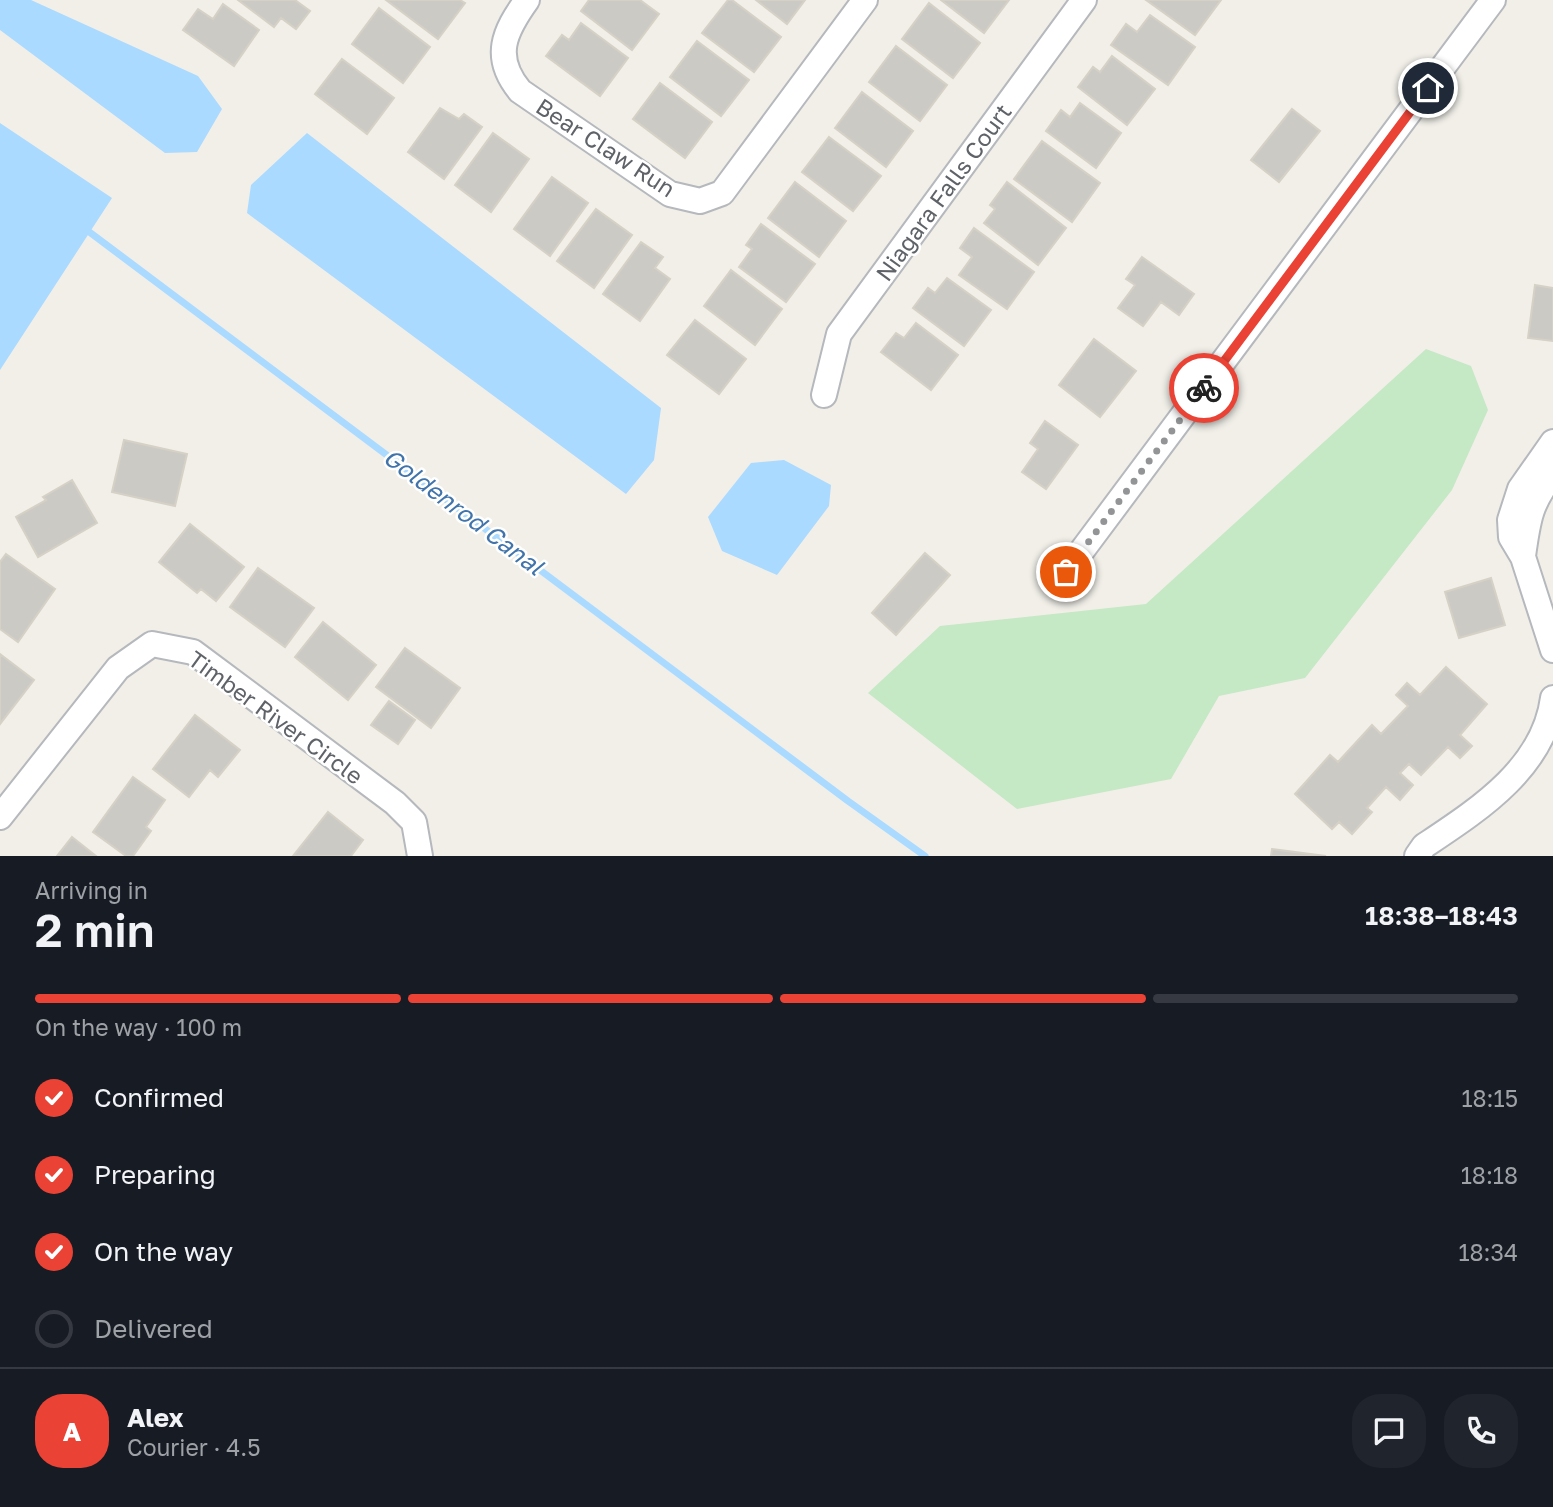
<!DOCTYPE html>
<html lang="en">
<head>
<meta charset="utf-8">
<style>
	body { margin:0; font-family:"Golos Text",sans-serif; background:#20242c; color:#f1f3f6; height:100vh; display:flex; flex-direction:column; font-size:26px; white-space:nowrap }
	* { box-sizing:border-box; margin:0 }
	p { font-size:23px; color:#9ea1a6 }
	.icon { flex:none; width:38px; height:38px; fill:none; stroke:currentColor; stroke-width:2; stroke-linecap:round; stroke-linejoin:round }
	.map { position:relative; height:856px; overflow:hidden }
	.drawer { display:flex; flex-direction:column; background:#171b24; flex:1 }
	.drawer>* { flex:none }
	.pin { position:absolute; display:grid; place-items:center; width:60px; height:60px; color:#fff; margin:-30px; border:4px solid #fff; border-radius:50%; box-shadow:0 2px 7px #0007 }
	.courier { position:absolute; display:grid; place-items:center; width:70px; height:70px; margin:-35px; border:5px solid #ea4335; border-radius:50%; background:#fff; color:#222; box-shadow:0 2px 9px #0007 }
	.summary em { font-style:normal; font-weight:600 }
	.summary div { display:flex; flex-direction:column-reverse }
	.summary { display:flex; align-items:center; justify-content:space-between; height:119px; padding:0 35px }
	h1 { font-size:46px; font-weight:600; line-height:52px }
	.bar { display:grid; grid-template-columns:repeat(4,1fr); gap:10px 7px; align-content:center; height:84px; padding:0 35px }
	.bar i { height:9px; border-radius:5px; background:#363941 }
	.bar .active { background:#ea4335 }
	.bar p { grid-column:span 4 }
	.line { display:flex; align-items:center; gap:18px; padding:0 35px; border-top:2px solid #363941 }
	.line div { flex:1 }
	.round { display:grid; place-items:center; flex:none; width:74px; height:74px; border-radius:28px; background:#20242c }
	ol { padding:0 35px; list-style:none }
	li { display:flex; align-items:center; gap:21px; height:77px }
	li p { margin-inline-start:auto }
	li .icon { padding:7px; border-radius:50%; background:#ea4335; color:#fff; stroke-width:4 }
	li:last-child { color:#9ea1a6 }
	li i { width:38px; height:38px; border:4px solid #363941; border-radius:50% }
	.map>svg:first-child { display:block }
	.green { fill:#c5e8c5 }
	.water { fill:#aadaff }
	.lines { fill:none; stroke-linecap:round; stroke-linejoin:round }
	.stream { stroke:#aadaff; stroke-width:7 }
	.building { fill:#cccac5; stroke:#d6d1c6; stroke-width:2 }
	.minor-casing { stroke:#b5b8bc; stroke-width:28 }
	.minor { stroke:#fff; stroke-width:24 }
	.done { stroke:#929495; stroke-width:7; stroke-dasharray:0 12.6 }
	.route { stroke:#ea4335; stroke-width:9 }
	.labels { text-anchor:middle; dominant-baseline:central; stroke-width:5; stroke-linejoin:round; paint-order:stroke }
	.street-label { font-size:23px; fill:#5f6368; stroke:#fff }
	.water-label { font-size:24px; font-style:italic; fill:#4174aa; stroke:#fff }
</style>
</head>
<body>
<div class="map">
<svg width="1553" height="856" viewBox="0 0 1553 856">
	<rect width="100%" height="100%" fill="#f1efe8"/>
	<!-- green -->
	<path class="green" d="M 1426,349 L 1471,366 L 1488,410 L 1452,490 L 1305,678 L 1219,696 L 1171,779 L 1017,809 L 868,693 L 940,626 L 1146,604 Z"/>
	<!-- water -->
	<path class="water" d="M 0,0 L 31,0 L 198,76 L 222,109 L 197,152 L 165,153 L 0,30 Z
		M 0,123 L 112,198 L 0,370 Z
		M 307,133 L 661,408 L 654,460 L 626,494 L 247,213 L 251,185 Z
		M 784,460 L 831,485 L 829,506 L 777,575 L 722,551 L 708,517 L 751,463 Z"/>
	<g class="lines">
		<!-- stream -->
		<path class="stream" d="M 84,228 L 848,801 L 925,856"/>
	</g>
	<!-- building -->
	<path class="building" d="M 238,0 L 295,0 L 310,11 L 296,29 L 281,18 L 274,27 Z
		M 386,0 L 460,0 L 465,3 L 438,39 Z
		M 589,0 L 640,0 L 659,14 L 632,50 L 581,11 Z
		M 728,0 L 732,0 L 781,37 L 754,72 L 702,33 Z
		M 756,0 L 805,0 L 787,24 Z
		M 941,0 L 1009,0 L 984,33 Z
		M 1146,0 L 1221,0 L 1195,35 Z
		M 929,3 L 980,43 L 953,78 L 902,39 Z
		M 223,4 L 259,30 L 234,66 L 183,30 L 198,9 L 213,19 Z
		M 379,8 L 430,47 L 403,83 L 352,44 Z
		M 1150,15 L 1195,47 L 1168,85 L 1111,45 L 1126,24 L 1137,32 Z
		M 581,23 L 628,58 L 600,96 L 546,56 L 562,35 L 569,40 Z
		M 697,41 L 749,80 L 721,116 L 670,77 Z
		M 896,46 L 947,85 L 920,121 L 869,82 Z
		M 1112,56 L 1155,89 L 1127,125 L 1078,87 L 1093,67 L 1100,72 Z
		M 342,59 L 394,98 L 367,134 L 315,94 Z
		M 660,83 L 712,122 L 685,158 L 633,119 Z
		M 862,92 L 913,131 L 886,167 L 835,128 Z
		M 1080,103 L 1121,133 L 1096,168 L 1046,131 L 1061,110 L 1070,117 Z
		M 440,108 L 459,119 L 464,114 L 482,127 L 444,179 L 408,152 Z
		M 1292,109 L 1320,131 L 1279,182 L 1251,160 Z
		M 493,133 L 529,159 L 491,212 L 455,185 Z
		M 829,137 L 881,176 L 853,211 L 802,172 Z
		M 1042,141 L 1100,183 L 1072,222 L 1014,179 Z
		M 552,177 L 588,203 L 550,256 L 514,229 Z
		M 795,182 L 846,221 L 819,257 L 768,218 Z
		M 1007,182 L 1066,228 L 1038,265 L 984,223 L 995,209 L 990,205 Z
		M 596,209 L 632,235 L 594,288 L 557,261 Z
		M 761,224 L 815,264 L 786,302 L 739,267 L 752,249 L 746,245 Z
		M 974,228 L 1034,272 L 1007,309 L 959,275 L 972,257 L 960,248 Z
		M 641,242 L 663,257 L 655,268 L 670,279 L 640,321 L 603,294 Z
		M 1142,257 L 1194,294 L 1179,315 L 1161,302 L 1143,326 L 1118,308 L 1135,285 L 1126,279 Z
		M 731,270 L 782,309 L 755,345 L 704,306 Z
		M 947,278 L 991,310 L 964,346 L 913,308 L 928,288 L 935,293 Z
		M 1535,285 L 1553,288 L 1553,341 L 1528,338 Z
		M 695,320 L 746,359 L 719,394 L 667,355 Z
		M 916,323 L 958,355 L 931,390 L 881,352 L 896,333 L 904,338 Z
		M 1094,339 L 1136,371 L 1100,417 L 1059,385 Z
		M 1045,421 L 1078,445 L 1046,489 L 1022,472 L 1038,449 L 1030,443 Z
		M 124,440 L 187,454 L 175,506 L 112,492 Z
		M 72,480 L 97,523 L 38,557 L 16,517 L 46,500 L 43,497 Z
		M 190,524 L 244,567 L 216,601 L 201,589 L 197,593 L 159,562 Z
		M 925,553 L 950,575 L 896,635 L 872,613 Z
		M 6,554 L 55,589 L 18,642 L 0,629 L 0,562 Z
		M 258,568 L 314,608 L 285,647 L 230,607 Z
		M 1491,578 L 1505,625 L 1459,638 L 1445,592 Z
		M 323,622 L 376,665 L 348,700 L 295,657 Z
		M 405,648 L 460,688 L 431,728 L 376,687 Z
		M 0,654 L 34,680 L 0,724 Z
		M 1446,667 L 1487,704 L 1460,735 L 1472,746 L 1460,758 L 1448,747 L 1421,775 L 1409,764 L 1400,773 L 1413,785 L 1400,800 L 1386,787 L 1367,808 L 1372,812 L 1352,834 L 1339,822 L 1332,829 L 1295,794 L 1330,755 L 1338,762 L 1372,725 L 1381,734 L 1408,706 L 1396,695 L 1407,683 L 1420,695 Z
		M 389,701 L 415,720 L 398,744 L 371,725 Z
		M 195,715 L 240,750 L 218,777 L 210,770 L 189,797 L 153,769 Z
		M 133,777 L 165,800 L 146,827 L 151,831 L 133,856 L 126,856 L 93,832 Z
		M 328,812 L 363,840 L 351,856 L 293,856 Z
		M 72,837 L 96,856 L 57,856 Z
		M 1272,849 L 1326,856 L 1271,856 Z"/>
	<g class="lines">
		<!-- minor casing -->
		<g class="minor-casing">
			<path id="minor" d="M 527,0 C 504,32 492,57 520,91 L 670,194 L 700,201 L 722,193 L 865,0
				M 824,395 L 839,334 L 1084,0
				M 1553,442 L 1520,489 L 1510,520 L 1511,537 L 1523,557 L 1553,650
				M 1523,556 C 1528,520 1530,503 1553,474
				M 1066,572 L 1493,0
				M 0,817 L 118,668 L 152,644 L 193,652 L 395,803 L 414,822 L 420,856
				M 1417,856 L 1424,846 C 1478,810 1544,768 1553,698"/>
		</g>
		<!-- minor -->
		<use href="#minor" class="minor"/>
	</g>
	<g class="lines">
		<!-- done -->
		<path class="done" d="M 1066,572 L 1204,388"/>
		<!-- route -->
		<path class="route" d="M 1204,388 L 1428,88"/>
	</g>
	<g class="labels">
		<!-- street labels -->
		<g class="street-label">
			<text transform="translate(606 147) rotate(33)">Bear Claw Run</text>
			<text transform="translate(943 192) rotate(-54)">Niagara Falls Court</text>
			<text transform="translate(276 717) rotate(36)">Timber River Circle</text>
		</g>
		<!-- water labels -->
		<g class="water-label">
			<text transform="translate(464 511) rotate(37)">Goldenrod Canal</text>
		</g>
	</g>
</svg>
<div class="pin" style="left:1066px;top:572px;background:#ea580c"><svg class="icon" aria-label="bag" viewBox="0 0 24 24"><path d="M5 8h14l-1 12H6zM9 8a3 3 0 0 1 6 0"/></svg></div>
<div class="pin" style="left:1428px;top:88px;background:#1f2937"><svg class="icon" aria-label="home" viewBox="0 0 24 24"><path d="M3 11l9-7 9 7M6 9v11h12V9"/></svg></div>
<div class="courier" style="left:1204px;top:388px"><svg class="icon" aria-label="bike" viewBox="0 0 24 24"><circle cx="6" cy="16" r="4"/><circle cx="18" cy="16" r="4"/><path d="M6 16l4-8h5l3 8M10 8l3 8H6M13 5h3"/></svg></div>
</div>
<section class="drawer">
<div class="summary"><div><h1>2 min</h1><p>Arriving in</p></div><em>18:38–18:43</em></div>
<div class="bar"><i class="active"></i><i class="active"></i><i class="active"></i><i></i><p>On the way · 100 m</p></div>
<ol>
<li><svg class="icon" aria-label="check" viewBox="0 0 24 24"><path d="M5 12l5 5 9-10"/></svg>Confirmed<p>18:15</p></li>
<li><svg class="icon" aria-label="check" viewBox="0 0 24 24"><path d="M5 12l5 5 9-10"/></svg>Preparing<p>18:18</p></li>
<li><svg class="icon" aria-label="check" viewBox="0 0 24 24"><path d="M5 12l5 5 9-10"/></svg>On the way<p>18:34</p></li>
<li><i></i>Delivered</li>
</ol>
<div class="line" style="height:126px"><b class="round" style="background:#ea4335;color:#fff">A</b><div><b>Alex</b><p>Courier · 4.5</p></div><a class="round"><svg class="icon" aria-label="chat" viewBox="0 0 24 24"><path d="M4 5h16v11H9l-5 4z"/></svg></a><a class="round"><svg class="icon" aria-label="phone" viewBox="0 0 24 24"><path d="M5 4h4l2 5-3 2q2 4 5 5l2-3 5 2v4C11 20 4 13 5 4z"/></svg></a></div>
</section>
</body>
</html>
